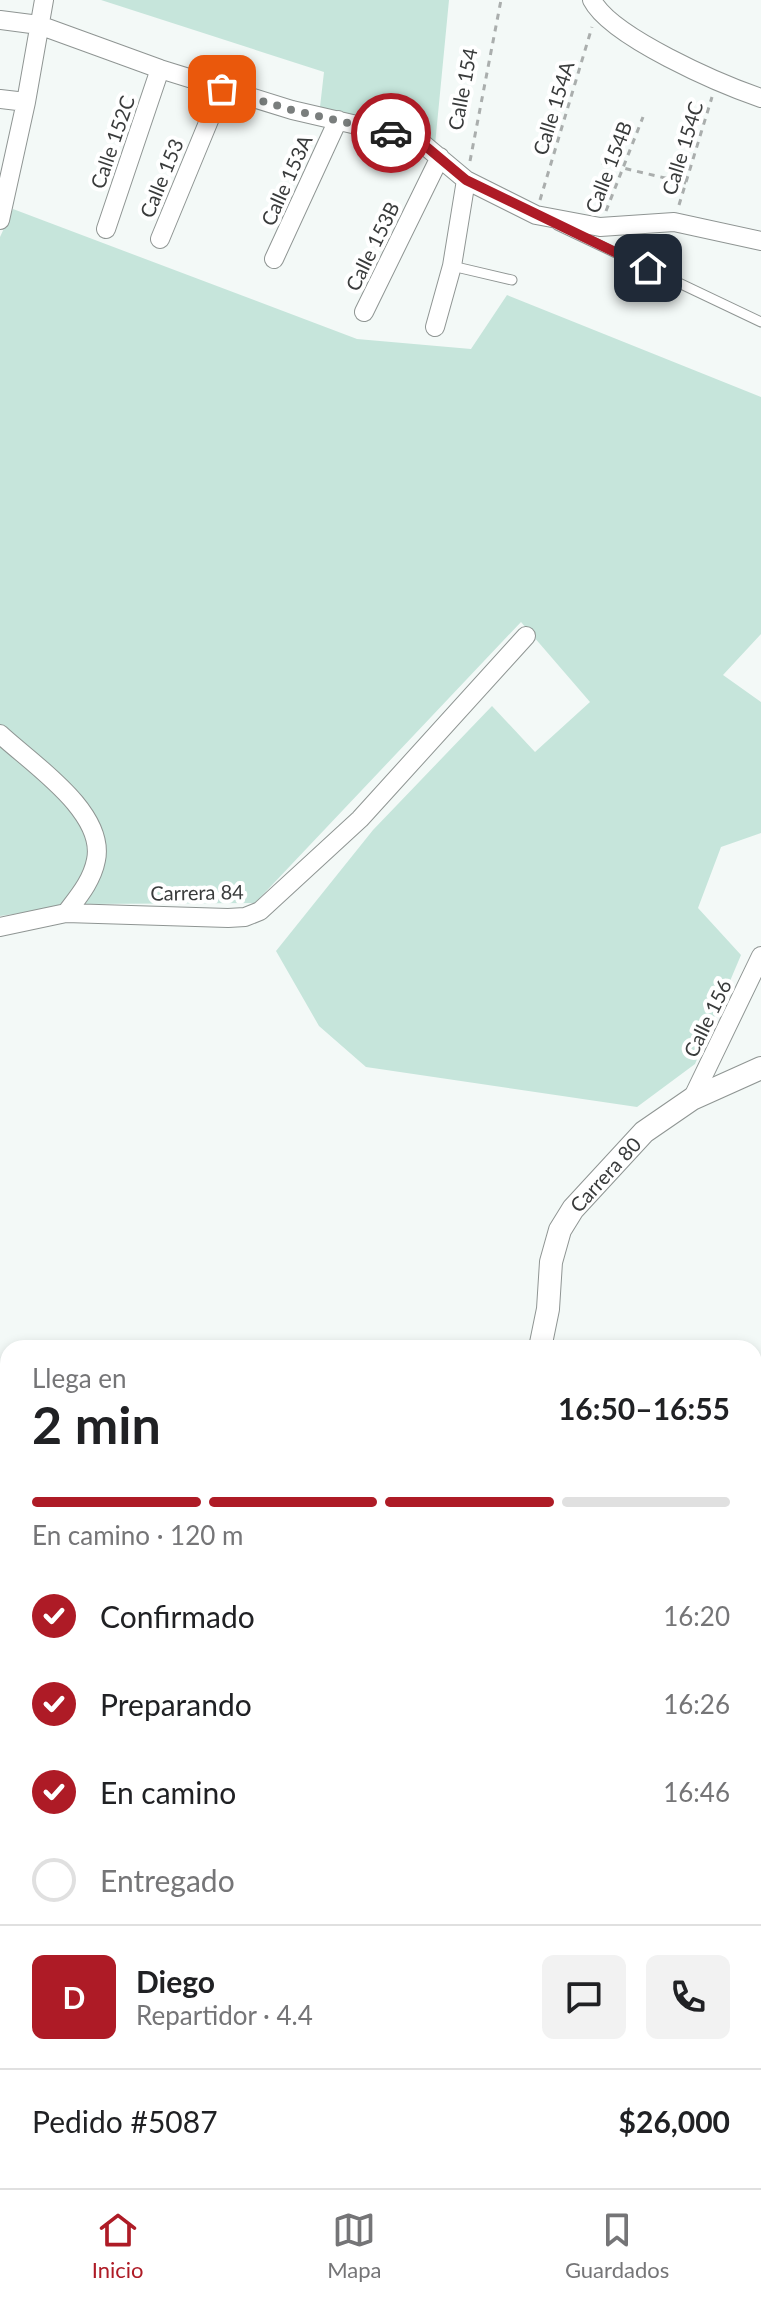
<!DOCTYPE html>
<html lang="es">
<head>
<meta charset="utf-8">
<style>
	body { margin:0; font-family:Lato,sans-serif; background:#f2f2f2; color:#202124; height:100vh; display:flex; flex-direction:column; font-size:30px; white-space:nowrap }
	* { box-sizing:border-box; margin:0 }
	p { font-size:26px; color:#757577 }
	.icon { flex:none; width:44px; height:44px; fill:none; stroke:currentColor; stroke-width:2; stroke-linecap:round; stroke-linejoin:round }
	.map { position:relative; flex:1; overflow:hidden }
	.panel { position:absolute; left:0px; top:1340px; width:762px; height:848px; display:flex; flex-direction:column; background:#fff; border-radius:24px 24px 0 0; box-shadow:0 4px 12px #0003 }
	.panel>* { flex:none }
	.pin { position:absolute; display:grid; place-items:center; width:68px; height:68px; color:#fff; margin:-34px; border-radius:16px; box-shadow:0 4px 12px #0006 }
	.courier { position:absolute; display:grid; place-items:center; width:80px; height:80px; margin:-40px; border:6px solid #ae1b26; border-radius:50%; background:#fff; color:#222; box-shadow:0 2px 10px #0007 }
	.overview em { font-style:normal; font-weight:700 }
	.overview div { display:flex; flex-direction:column-reverse }
	.overview { display:flex; align-items:center; justify-content:space-between; height:136px; padding:0 32px }
	h1 { font-size:52px; font-weight:700; line-height:60px }
	.bar { display:grid; grid-template-columns:repeat(4,1fr); gap:12px 8px; align-content:center; height:96px; padding:0 32px }
	.bar i { height:10px; border-radius:6px; background:#e0e0e0 }
	.bar .current { background:#ae1b26 }
	.bar p { grid-column:span 4 }
	.line { display:flex; align-items:center; gap:20px; padding:0 32px; border-top:2px solid #e0e0e0 }
	.line div { flex:1 }
	.round { display:grid; place-items:center; flex:none; width:84px; height:84px; border-radius:12px; background:#f2f2f2 }
	ol { padding:0 32px; list-style:none }
	li { display:flex; align-items:center; gap:24px; height:88px }
	li p { margin-inline-start:auto }
	li .icon { padding:8px; border-radius:50%; background:#ae1b26; color:#fff; stroke-width:4 }
	li:last-child { color:#757577 }
	li i { width:44px; height:44px; border:4px solid #e0e0e0; border-radius:50% }
	.dock { display:flex; justify-content:space-around; align-items:center; height:112px; border-top:2px solid #e0e0e0; background:#fff; font-size:22px; color:#757577 }
	.dock a { display:grid; justify-items:center; gap:4px }
	.dock .current { color:#ae1b26 }
	.map>svg:first-child { display:block }
	.built { fill:#dfede8 }
	.green { fill:#c6e5db }
	.forest { fill:#9ec3b8 }
	.lines { fill:none; stroke-linecap:round; stroke-linejoin:round }
	.service-casing { stroke:#8f9593; stroke-width:11 }
	.minor-casing { stroke:#8f9593; stroke-width:20 }
	.tertiary-casing { stroke:#8f9593; stroke-width:24 }
	.path { stroke:#aaaead; stroke-width:3; stroke-dasharray:6 6; stroke-linecap:butt }
	.service { stroke:#fff; stroke-width:9 }
	.minor { stroke:#fff; stroke-width:18 }
	.tertiary { stroke:#fff; stroke-width:22 }
	.done { stroke:#7a7e7d; stroke-width:8; stroke-dasharray:0 14.4 }
	.route { stroke:#ae1b26; stroke-width:10 }
	.labels { text-anchor:middle; dominant-baseline:central; stroke-width:8; stroke-linejoin:round; paint-order:stroke }
	.street-label { font-size:20px; fill:#393b3b; stroke:#fff }
</style>
</head>
<body>
<div class="map">
<svg width="761" height="2188" viewBox="0 0 761 2188">
	<rect width="100%" height="100%" fill="#f3f9f7"/>
	<!-- built -->
	<path class="built" d="M 761,1711 L 761,2188 L 608,2188 L 601,2180 L 754,2180 L 754,1713 Z"/>
	<!-- green -->
	<path class="green" d="M 101,0 L 449,0 L 435,145 L 412,128 L 320,107 L 324,72 Z
		M 13,209 L 357,339 L 471,349 L 507,295 L 761,397 L 761,634 L 723,675 L 761,702 L 761,833 L 721,847 L 698,908 L 741,955 L 695,1064 L 637,1107 L 366,1067 L 319,1026 L 276,951 L 373,830 L 492,706 L 535,752 L 590,702 L 521,622 L 255,903 L 84,904 L 0,916 L 0,237 Z"/>
	<!-- forest -->
	<path class="forest" d="M 8,1796 L 8,2175 L 0,2175 L 0,1801 Z
		M 315,2180 L 601,2180 L 608,2188 L 320,2188 Z"/>
	<g class="lines">
		<!-- service casing -->
		<g class="service-casing">
			<path id="service" d="M 557,225 L 761,322
				M 452,266 L 512,280
				M 754,2055 L 761,2058"/>
		</g>
		<!-- minor casing -->
		<g class="minor-casing">
			<path id="minor" d="M 592,0 C 611,37 720,84 761,98
				M 0,20 L 39,25 L 160,69 L 292,110 L 404,136 L 423,144 L 466,180 L 536,215 L 600,227 L 674,222 L 761,241
				M 0,99 L 26,102
				M 0,220 L 26,102 L 44,0
				M 106,229 L 160,69
				M 160,239 L 222,89
				M 274,259 L 338,120
				M 364,312 L 440,157
				M 435,327 L 452,266 L 466,180
				M 0,734 C 31,763 106,812 96,860 C 92,881 78,897 66,913
				M 0,927 L 66,913 L 228,918 L 245,917 L 260,911 L 360,819 L 526,636
				M 692,1099 L 761,956
				M 298,2182 L 301,2188"/>
		</g>
		<!-- tertiary casing -->
		<g class="tertiary-casing">
			<g id="tertiary">
				<path id="s1" d="M 540,1348 L 548,1309 L 551,1262 L 560,1230 L 573,1209 L 644,1132 L 692,1099 L 761,1068"/>
				<path d="M 0,1771 L 8,1764"/>
			</g>
		</g>
		<!-- path -->
		<path class="path" d="M 470,161 L 501,0
			M 602,163 L 686,183
			M 540,200 L 592,27
			M 679,205 L 712,97
			M 606,211 L 643,117"/>
		<!-- service -->
		<use href="#service" class="service"/>
		<!-- minor -->
		<use href="#minor" class="minor"/>
		<!-- tertiary -->
		<use href="#tertiary" class="tertiary"/>
	</g>
	<g class="lines">
		<!-- done -->
		<path class="done" d="M 222,89 L 292,110 L 391,133"/>
		<!-- route -->
		<path class="route" d="M 391,133 L 423,144 L 466,180 L 648,268"/>
	</g>
	<g class="labels">
		<!-- street labels -->
		<g class="street-label">
			<text transform="translate(462 89) rotate(-79)">Calle 154</text>
			<text transform="translate(553 108) rotate(-73)">Calle 154A</text>
			<text transform="translate(112 142) rotate(-71)">Calle 152C</text>
			<text transform="translate(682 148) rotate(-73)">Calle 154C</text>
			<text transform="translate(608 167) rotate(-69)">Calle 154B</text>
			<text transform="translate(161 178) rotate(-68)">Calle 153</text>
			<text transform="translate(286 180) rotate(-66)">Calle 153A</text>
			<text transform="translate(372 246) rotate(-64)">Calle 153B</text>
			<text transform="translate(197 892) rotate(-1)">Carrera 84</text>
			<text transform="translate(707 1018) rotate(-64)">Calle 156</text>
			<text stroke="none"><textPath href="#s1" startOffset="192">Carrera 80</textPath></text>
		</g>
	</g>
</svg>
<div class="pin" style="left:222px;top:89px;background:#ea580c"><svg class="icon" aria-label="bag" viewBox="0 0 24 24"><path d="M5 8h14l-1 12H6zM9 8a3 3 0 0 1 6 0"/></svg></div>
<div class="pin" style="left:648px;top:268px;background:#1f2937"><svg class="icon" aria-label="home" viewBox="0 0 24 24"><path d="M3 11l9-7 9 7M6 9v11h12V9"/></svg></div>
<div class="courier" style="left:391px;top:133px"><svg class="icon" aria-label="car" viewBox="0 0 24 24"><path d="M5 17H2v-5l4-1 3-4h7l3 4 3 1v5h-3M9 17h6M6 11h13"/><circle cx="7" cy="17" r="2"/><circle cx="17" cy="17" r="2"/></svg></div>
<section class="panel">
<div class="overview"><div><h1>2 min</h1><p>Llega en</p></div><em>16:50–16:55</em></div>
<div class="bar"><i class="current"></i><i class="current"></i><i class="current"></i><i></i><p>En camino · 120 m</p></div>
<ol>
<li><svg class="icon" aria-label="check" viewBox="0 0 24 24"><path d="M5 12l5 5 9-10"/></svg>Confirmado<p>16:20</p></li>
<li><svg class="icon" aria-label="check" viewBox="0 0 24 24"><path d="M5 12l5 5 9-10"/></svg>Preparando<p>16:26</p></li>
<li><svg class="icon" aria-label="check" viewBox="0 0 24 24"><path d="M5 12l5 5 9-10"/></svg>En camino<p>16:46</p></li>
<li><i></i>Entregado</li>
</ol>
<div class="line" style="height:144px"><b class="round" style="background:#ae1b26;color:#fff">D</b><div><b>Diego</b><p>Repartidor · 4.4</p></div><a class="round"><svg class="icon" aria-label="chat" viewBox="0 0 24 24"><path d="M4 5h16v11H9l-5 4z"/></svg></a><a class="round"><svg class="icon" aria-label="phone" viewBox="0 0 24 24"><path d="M5 4h4l2 5-3 2q2 4 5 5l2-3 5 2v4C11 20 4 13 5 4z"/></svg></a></div>
<div class="line" style="height:104px"><div>Pedido #5087</div><b>$26,000</b></div>
</section>
</div>
<nav class="dock">
<a class="current"><svg class="icon" aria-label="home" viewBox="0 0 24 24"><path d="M3 11l9-7 9 7M6 9v11h12V9"/></svg>Inicio</a>
<a><svg class="icon" aria-label="map" viewBox="0 0 24 24"><path d="M3 6l6-2 6 2 6-2v14l-6 2-6-2-6 2zM9 4v14M15 6v14"/></svg>Mapa</a>
<a><svg class="icon" aria-label="saved" viewBox="0 0 24 24"><path d="M7 4h10v16l-5-4-5 4z"/></svg>Guardados</a>
</nav>
</body>
</html>
